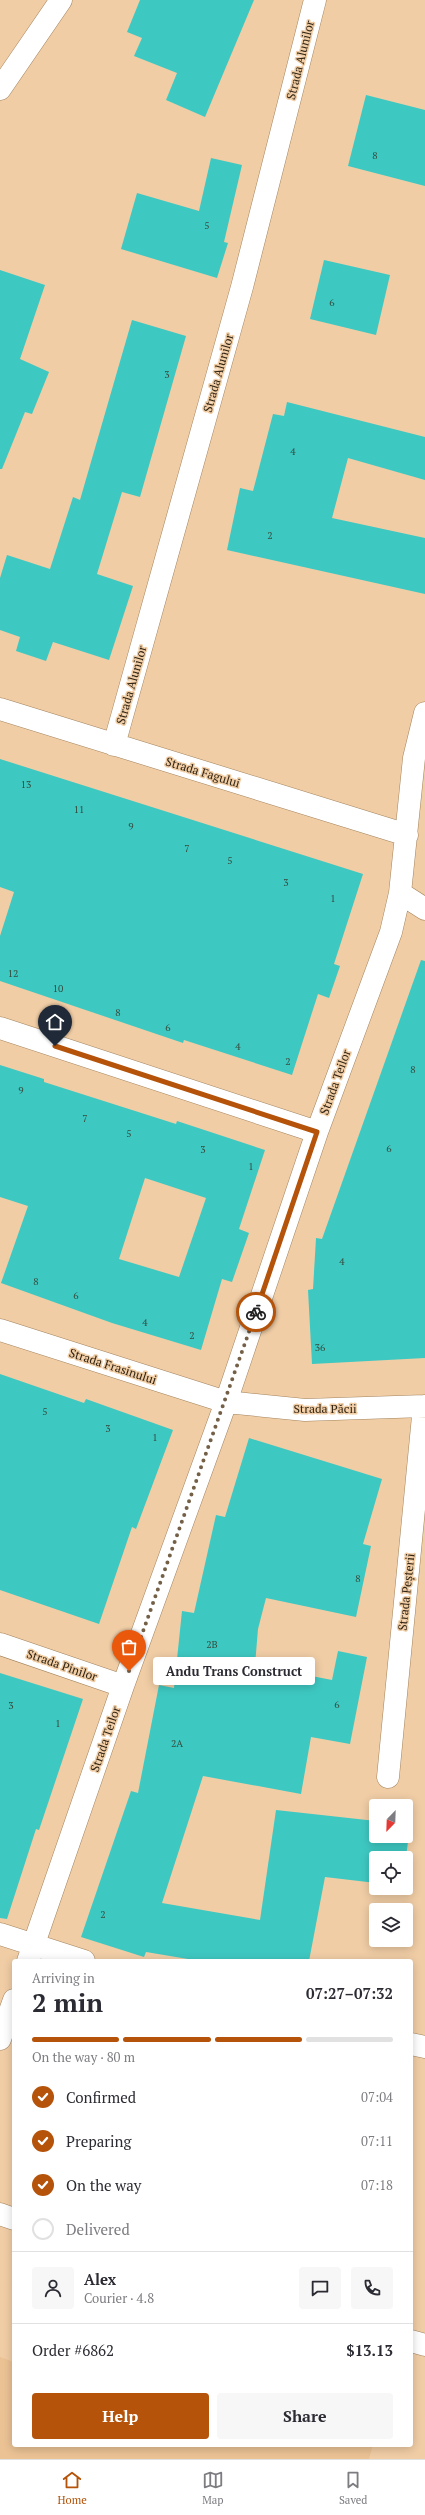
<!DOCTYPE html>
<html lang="en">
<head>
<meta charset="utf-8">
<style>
	body { margin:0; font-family:"PT Serif",serif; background:#f7f7f7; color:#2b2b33; height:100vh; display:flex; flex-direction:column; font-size:15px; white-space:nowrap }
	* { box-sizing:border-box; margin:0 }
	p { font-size:13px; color:#7c7c81 }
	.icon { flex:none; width:22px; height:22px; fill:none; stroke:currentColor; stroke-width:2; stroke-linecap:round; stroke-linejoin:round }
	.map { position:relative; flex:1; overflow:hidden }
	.side { position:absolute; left:12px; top:1959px; width:401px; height:488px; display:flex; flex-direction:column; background:#fff; border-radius:4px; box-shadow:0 2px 10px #0003 }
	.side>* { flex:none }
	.needle { width:26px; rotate:203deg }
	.controls { position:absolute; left:369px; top:1799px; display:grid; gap:8px }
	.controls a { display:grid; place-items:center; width:44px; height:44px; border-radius:4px; background:#fff; box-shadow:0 2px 10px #0003; font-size:20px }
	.pin { position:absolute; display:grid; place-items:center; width:34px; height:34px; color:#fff; margin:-41px -17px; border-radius:50% 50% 50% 0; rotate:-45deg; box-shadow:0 0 4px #0007 }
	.pin .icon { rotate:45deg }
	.courier { position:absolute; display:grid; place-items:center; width:40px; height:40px; margin:-20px; border:3px solid #b45309; border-radius:50%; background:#fff; color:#222; box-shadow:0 1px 5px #0007 }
	.bubble { position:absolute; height:28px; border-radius:4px; background:#fff; box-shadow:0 2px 10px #0003; font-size:13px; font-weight:700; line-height:28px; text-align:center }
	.summary em { font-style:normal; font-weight:700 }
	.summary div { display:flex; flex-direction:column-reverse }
	.summary { display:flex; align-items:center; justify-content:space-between; height:68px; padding:0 20px }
	h1 { font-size:26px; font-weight:700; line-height:30px }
	.bar { display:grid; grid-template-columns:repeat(4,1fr); gap:6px 4px; align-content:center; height:48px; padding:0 20px }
	.bar i { height:5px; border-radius:3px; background:#e1e1e2 }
	.bar .active { background:#b45309 }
	.bar p { grid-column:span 4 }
	.line { display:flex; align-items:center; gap:10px; padding:0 20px; border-top:1px solid #e1e1e2 }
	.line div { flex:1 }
	.round { display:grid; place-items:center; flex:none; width:42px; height:42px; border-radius:4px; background:#f7f7f7 }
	ol { padding:0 20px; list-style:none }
	li { display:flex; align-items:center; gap:12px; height:44px }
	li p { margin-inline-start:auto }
	li .icon { padding:4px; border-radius:50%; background:#b45309; color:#fff; stroke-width:4 }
	li:last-child { color:#7c7c81 }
	li i { width:22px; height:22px; border:2px solid #e1e1e2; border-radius:50% }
	.action { display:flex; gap:8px; margin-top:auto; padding:8px 20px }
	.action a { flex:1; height:46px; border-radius:4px; background:#b45309; color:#fff; font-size:16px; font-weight:700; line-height:46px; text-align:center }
	.action a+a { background:#f7f7f7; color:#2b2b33 }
	.dock { display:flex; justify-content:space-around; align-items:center; height:56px; border-top:1px solid #e1e1e2; background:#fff; font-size:11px; color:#7c7c81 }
	.dock a { display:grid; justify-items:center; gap:2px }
	.dock .active { color:#b45309 }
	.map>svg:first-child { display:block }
	.built { fill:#eac294 }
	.building { fill:#3ec8c2; fill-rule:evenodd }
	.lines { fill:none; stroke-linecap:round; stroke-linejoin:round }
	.street-casing { stroke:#a3835d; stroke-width:23 }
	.secondary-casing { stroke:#a3835d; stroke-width:23 }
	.street { stroke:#fff; stroke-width:22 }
	.secondary { stroke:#fff; stroke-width:22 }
	.done { stroke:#746047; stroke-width:4; stroke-dasharray:0 7.2 }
	.route { stroke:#b45309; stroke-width:5 }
	.labels { text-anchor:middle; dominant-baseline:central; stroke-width:3; stroke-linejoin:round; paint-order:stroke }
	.number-label { font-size:10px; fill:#354e40 }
	.street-label { font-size:12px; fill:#322515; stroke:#f0cda5 }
</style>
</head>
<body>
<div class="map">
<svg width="425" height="2459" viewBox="0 0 425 2459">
	<rect width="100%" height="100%" fill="#f0cda5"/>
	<!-- built -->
	<path class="built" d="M 0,2357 L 14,2362 L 14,2445 L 373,2445 L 369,2459 L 0,2459 Z"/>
	<!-- building -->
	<path class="building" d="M 140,0 L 254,0 L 205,117 L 166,100 L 177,73 L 134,56 L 142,38 L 127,32 Z
		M 366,95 L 425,110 L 425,186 L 348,166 Z
		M 211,158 L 242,165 L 224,242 L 228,243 L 217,278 L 121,249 L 137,193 L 199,211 Z
		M 324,260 L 390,275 L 376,335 L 310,319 Z
		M 0,270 L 45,285 L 20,359 L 49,372 L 32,414 L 25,412 L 2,469 L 0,469 Z
		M 132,320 L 186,336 L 140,497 L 122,492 L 97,574 L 133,586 L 109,660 L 53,642 L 46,661 L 16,651 L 20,637 L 0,630 L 0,578 L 7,555 L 50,569 L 73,497 L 80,500 Z
		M 287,402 L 425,437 L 425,480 L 348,458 L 332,518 L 425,538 L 425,594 L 227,550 L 240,488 L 253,491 L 273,414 L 284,416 Z
		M 0,759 L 363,874 L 334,964 L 340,966 L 329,998 L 318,994 L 292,1075 L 184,1040 L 183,1043 L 0,981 L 0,936 L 14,892 L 0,887 Z
		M 421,960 L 425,961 L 425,1358 L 312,1364 L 308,1290 L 313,1289 L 316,1238 L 322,1239 Z
		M 0,1065 L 44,1079 L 44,1082 L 176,1124 L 177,1121 L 265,1150 L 239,1229 L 249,1233 L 232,1282 L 222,1279 L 201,1350 L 112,1323 L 1,1283 L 28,1206 L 0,1197 ZM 145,1178 L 206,1198 L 179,1277 L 119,1259 Z
		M 0,1374 L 84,1403 L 86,1399 L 173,1430 L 136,1529 L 132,1527 L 99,1624 L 0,1590 Z
		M 249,1438 L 382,1479 L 363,1544 L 371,1546 L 356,1617 L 266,1598 L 258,1629 L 255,1665 L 332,1680 L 338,1651 L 367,1657 L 350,1744 L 311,1737 L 301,1794 L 203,1776 L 162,1903 L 260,1920 L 276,1810 L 376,1821 L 376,1836 L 406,1836 L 406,1825 L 410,1825 L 406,1858 L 376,1858 L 376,1883 L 325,1877 L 309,1961 L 200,1961 L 146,1952 L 144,1957 L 81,1937 L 131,1791 L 138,1793 L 159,1685 L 174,1688 L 182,1611 L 194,1613 L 216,1515 L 225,1517 Z
		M 0,1673 L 83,1699 L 39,1830 L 36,1829 L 7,1919 L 0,1918 Z"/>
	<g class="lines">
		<!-- street casing -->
		<g class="street-casing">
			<path id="street" d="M 0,89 L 61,0
				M 0,709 L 407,835
				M 114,745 L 242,287 L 315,0
				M 400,893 L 425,909
				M 0,1028 L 317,1132
				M 0,1330 L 226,1402 L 305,1410 L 425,1406
				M 0,1644 L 123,1686
				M 388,1777 L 424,1406
				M 0,1934 L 84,1961
				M 28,1961 L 123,1686 L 226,1402 L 317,1132 L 391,932 L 400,893 L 414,758 L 425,713
				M 0,2039 L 14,2000
				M 411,2044 L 425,2047"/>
		</g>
		<!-- secondary casing -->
		<g class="secondary-casing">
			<path id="secondary" d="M 0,2214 L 14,2219
				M 411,2341 L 425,2345"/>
		</g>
		<!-- street -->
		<use href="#street" class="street"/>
		<!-- secondary -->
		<use href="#secondary" class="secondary"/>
	</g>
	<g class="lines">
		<!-- done -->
		<path class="done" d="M 129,1671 L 256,1312"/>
		<!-- route -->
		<path class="route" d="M 55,1046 L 317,1132 L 256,1312"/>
	</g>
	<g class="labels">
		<!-- number labels -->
		<g class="number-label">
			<text x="375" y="155">8</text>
			<text x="207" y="225">5</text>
			<text x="332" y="302">6</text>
			<text x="167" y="374">3</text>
			<text x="293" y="451">4</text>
			<text x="270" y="535">2</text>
			<text x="26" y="784">13</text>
			<text x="79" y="809">11</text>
			<text x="131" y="826">9</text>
			<text x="187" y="848">7</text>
			<text x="230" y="860">5</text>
			<text x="286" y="882">3</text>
			<text x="333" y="898">1</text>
			<text x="13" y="973">12</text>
			<text x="58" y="988">10</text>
			<text x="118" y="1012">8</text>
			<text x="168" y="1027">6</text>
			<text x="238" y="1046">4</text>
			<text x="288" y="1061">2</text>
			<text x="413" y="1069">8</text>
			<text x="21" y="1090">9</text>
			<text x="85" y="1118">7</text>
			<text x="129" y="1133">5</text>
			<text x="389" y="1148">6</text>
			<text x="203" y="1149">3</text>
			<text x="251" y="1166">1</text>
			<text x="342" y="1261">4</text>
			<text x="36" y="1281">8</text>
			<text x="76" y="1295">6</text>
			<text x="145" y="1322">4</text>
			<text x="192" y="1335">2</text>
			<text x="320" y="1347">36</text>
			<text x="45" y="1411">5</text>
			<text x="108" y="1428">3</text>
			<text x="155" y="1437">1</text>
			<text x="358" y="1578">8</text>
			<text x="212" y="1644">2B</text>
			<text x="337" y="1704">6</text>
			<text x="11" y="1705">3</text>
			<text x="58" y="1723">1</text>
			<text x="177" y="1743">2A</text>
			<text x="103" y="1914">2</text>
		</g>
		<!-- street labels -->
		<g class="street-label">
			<text transform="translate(300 60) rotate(-76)">Strada Alunilor</text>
			<text transform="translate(218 373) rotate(-74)">Strada Alunilor</text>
			<text transform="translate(131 685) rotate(-74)">Strada Alunilor</text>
			<text transform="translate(203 772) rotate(17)">Strada Fagului</text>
			<text transform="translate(335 1082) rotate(-70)">Strada Teilor</text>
			<text transform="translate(113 1366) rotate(18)">Strada Frasinului</text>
			<text x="325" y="1408">Strada Păcii</text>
			<text transform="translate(406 1592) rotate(-84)">Strada Peșterii</text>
			<text transform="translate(62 1665) rotate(19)">Strada Pinilor</text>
			<text transform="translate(105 1739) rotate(-71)">Strada Teilor</text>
		</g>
	</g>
</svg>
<div class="controls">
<a><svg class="needle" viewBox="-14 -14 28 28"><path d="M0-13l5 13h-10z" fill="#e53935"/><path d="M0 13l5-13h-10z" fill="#7c7c81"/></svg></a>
<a><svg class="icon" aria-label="locate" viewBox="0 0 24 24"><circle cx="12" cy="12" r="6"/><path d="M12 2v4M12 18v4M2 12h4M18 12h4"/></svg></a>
<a><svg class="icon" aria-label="layers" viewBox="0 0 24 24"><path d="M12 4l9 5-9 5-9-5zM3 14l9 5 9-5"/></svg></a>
</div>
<div class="pin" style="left:129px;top:1671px;background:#ea580c"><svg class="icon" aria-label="bag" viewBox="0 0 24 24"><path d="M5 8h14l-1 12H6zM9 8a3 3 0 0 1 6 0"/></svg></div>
<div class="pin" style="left:55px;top:1046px;background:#1f2937"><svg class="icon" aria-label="home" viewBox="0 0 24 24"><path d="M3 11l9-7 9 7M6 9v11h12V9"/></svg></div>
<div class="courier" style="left:256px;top:1312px"><svg class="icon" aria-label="bike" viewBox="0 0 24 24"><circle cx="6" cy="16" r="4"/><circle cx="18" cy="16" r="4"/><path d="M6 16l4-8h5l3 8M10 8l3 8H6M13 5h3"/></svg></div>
<div class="bubble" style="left:153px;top:1657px;width:162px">Andu Trans Construct</div>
<section class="side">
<div class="summary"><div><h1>2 min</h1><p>Arriving in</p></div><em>07:27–07:32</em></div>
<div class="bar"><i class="active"></i><i class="active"></i><i class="active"></i><i></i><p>On the way · 80 m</p></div>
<ol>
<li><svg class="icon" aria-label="check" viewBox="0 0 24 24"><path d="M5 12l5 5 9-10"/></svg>Confirmed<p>07:04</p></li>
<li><svg class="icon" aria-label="check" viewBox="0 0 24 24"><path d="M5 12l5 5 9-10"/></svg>Preparing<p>07:11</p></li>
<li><svg class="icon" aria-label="check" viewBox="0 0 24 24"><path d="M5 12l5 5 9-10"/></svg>On the way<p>07:18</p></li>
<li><i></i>Delivered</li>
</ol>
<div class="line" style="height:72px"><a class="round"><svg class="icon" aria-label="person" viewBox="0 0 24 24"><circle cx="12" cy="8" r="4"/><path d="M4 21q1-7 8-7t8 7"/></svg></a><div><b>Alex</b><p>Courier · 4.8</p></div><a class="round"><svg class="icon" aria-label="chat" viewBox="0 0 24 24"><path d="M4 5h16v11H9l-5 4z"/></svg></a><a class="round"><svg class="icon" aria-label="phone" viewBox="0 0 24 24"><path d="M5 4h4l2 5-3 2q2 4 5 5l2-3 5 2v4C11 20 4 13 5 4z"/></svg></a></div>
<div class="line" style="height:52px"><div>Order #6862</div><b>$13.13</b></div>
<div class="action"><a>Help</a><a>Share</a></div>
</section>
</div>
<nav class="dock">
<a class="active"><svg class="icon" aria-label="home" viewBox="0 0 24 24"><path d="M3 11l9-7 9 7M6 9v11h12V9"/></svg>Home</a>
<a><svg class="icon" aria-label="map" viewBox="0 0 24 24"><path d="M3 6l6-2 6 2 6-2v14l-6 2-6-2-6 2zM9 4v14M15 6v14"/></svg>Map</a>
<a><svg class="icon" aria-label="saved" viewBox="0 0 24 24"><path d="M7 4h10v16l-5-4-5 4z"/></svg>Saved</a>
</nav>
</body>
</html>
